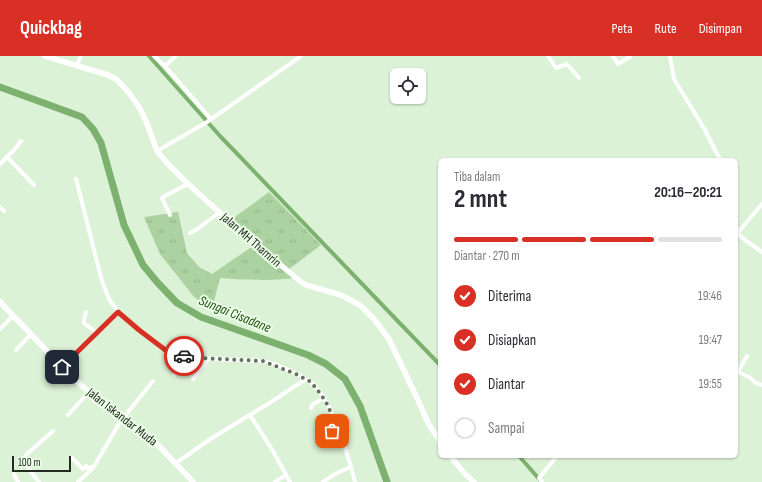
<!DOCTYPE html>
<html lang="id">
<head>
<meta charset="utf-8">
<style>
	body { margin:0; font-family:"Sofia Sans Condensed",sans-serif; background:#f7f7f7; color:#2b2b33; height:100vh; display:flex; flex-direction:column; font-size:15px; white-space:nowrap }
	* { box-sizing:border-box; margin:0 }
	p { font-size:13px; color:#7c7c81 }
	.icon { flex:none; width:22px; height:22px; fill:none; stroke:currentColor; stroke-width:2; stroke-linecap:round; stroke-linejoin:round }
	.map { position:relative; flex:1; overflow:hidden }
	.sheet { position:absolute; left:438px; top:102px; width:300px; height:300px; display:flex; flex-direction:column; background:#fff; border-radius:6px; box-shadow:0 1px 3px #0004 }
	.sheet>* { flex:none }
	.controls { position:absolute; left:390px; top:12px; display:grid; gap:8px }
	.controls a { display:grid; place-items:center; width:36px; height:36px; border-radius:6px; background:#fff; box-shadow:0 1px 3px #0004; font-size:20px }
	.scale { position:absolute; left:12px; bottom:10px; width:59px; box-sizing:border-box; padding-left:4px; border:2px solid #242c22; border-top:0; font-size:11px; line-height:14px; white-space:nowrap; color:#242c22; -webkit-text-stroke:3px #ecfee8; paint-order:stroke }
	.pin { position:absolute; display:grid; place-items:center; width:34px; height:34px; color:#fff; margin:-17px; border-radius:8px; box-shadow:0 2px 6px #0006 }
	.courier { position:absolute; display:grid; place-items:center; width:40px; height:40px; margin:-20px; border:3px solid #d93025; border-radius:50%; background:#fff; color:#222; box-shadow:0 1px 5px #0007 }
	.head em { font-style:normal; font-weight:700 }
	.head div { display:flex; flex-direction:column-reverse }
	.head { display:flex; align-items:center; justify-content:space-between; height:68px; padding:0 16px }
	h1 { font-size:26px; font-weight:700; line-height:30px }
	.bar { display:grid; grid-template-columns:repeat(4,1fr); gap:6px 4px; align-content:center; height:48px; padding:0 16px }
	.bar i { height:5px; border-radius:3px; background:#e1e1e2 }
	.bar .current { background:#d93025 }
	.bar p { grid-column:span 4 }
	ol { padding:0 16px; list-style:none }
	li { display:flex; align-items:center; gap:12px; height:44px }
	li p { margin-inline-start:auto }
	li .icon { padding:4px; border-radius:50%; background:#d93025; color:#fff; stroke-width:4 }
	li:last-child { color:#7c7c81 }
	li i { width:22px; height:22px; border:2px solid #e1e1e2; border-radius:50% }
	header { display:flex; align-items:center; gap:24px; box-sizing:border-box; height:56px; padding:0 20px; background:#d93025; color:#fff }
	header strong { font-size:19px }
	nav { display:flex; gap:22px; margin-inline-start:auto; font-size:14px }
	.map>svg:first-child { display:block }
	.grass { fill:url(#grass-tufts) }
	.lines { fill:none; stroke-linecap:round; stroke-linejoin:round }
	.canal { stroke:#7db16f; stroke-width:4 }
	.river { stroke:#7db16f; stroke-width:7 }
	.street { stroke:#fff; stroke-width:4 }
	.secondary { stroke:#fff; stroke-width:5.5 }
	.done { stroke:#647161; stroke-width:4; stroke-dasharray:0 7.2 }
	.route { stroke:#d93025; stroke-width:5 }
	.labels { text-anchor:middle; dominant-baseline:central; stroke-width:4; stroke-linejoin:round; paint-order:stroke }
	.street-label { font-size:13px; fill:#242c22; stroke:#ecfee8 }
	.water-label { font-size:14px; font-style:italic; fill:#20520f; stroke:#ecfee8 }
</style>
</head>
<body>
<header>
<strong>Quickbag</strong>
<nav><a>Peta</a><a>Rute</a><a>Disimpan</a></nav>
</header>
<div class="map">
<svg width="762" height="426" viewBox="0 0 762 426">
	<defs>
		<pattern id="grass-tufts" width="24" height="20" patternUnits="userSpaceOnUse"><rect width="24" height="20" fill="#acd2a2"/><path d="M3 7l-1-3M5 7V3M7 7l1-3M15 17l-1-3M17 17v-4M19 17l1-3" fill="none" stroke="#94b48b"/></pattern>
	</defs>
	<rect width="100%" height="100%" fill="#dcf2d6"/>
	<!-- grass -->
	<path class="grass" d="M 269,136 L 321,189 L 288,214 L 296,222 C 271,225 245,224 220,222 L 212,253 L 194,241 L 160,198 L 144,161 L 178,156 L 187,197 L 199,211 L 212,218 L 253,190 L 228,166 Z"/>
	<g class="lines">
		<!-- canal -->
		<path class="canal" d="M 149,0 L 220,80 L 440,309
			M 519,400 L 540,424"/>
		<!-- river -->
		<path class="river" d="M 0,31 L 82,61 L 93,73 L 101,87 L 124,169 L 143,209 L 157,226 L 177,247 L 201,261 L 308,299 L 326,308 L 345,323 L 360,350 L 387,426"/>
		<!-- street -->
		<path class="street" d="M 154,0 L 165,10 L 211,63
			M 548,0 L 556,12 L 567,8 L 579,22
			M 613,0 L 618,8 L 631,0
			M 670,0 L 674,23 L 705,74 L 716,96 L 721,104
			M 77,9 L 81,0
			M 165,10 L 176,0
			M 157,95 L 207,66 L 301,0
			M 7,101 L 34,129
			M 0,108 L 14,94 L 21,85
			M 76,123 L 102,225 L 109,243 L 118,256 L 139,274 L 168,296 L 171,298 L 189,301 L 198,302 C 213,303 227,304 241,304 C 248,305 256,304 263,305 C 277,308 305,320 315,330 C 334,350 348,399 355,426
			M 0,151 L 4,155
			M 170,159 L 162,142 L 163,141 L 188,128
			M 736,176 L 745,184 L 762,196
			M 190,177 L 196,174 L 220,156
			M 736,179 L 762,148
			M 86,256 L 84,264 L 84,267 L 97,277
			M 0,273 L 13,260
			M 16,294 L 31,278
			M 62,311 L 118,256
			M 736,315 L 749,321 L 756,327 L 762,329
			M 738,316 L 747,300
			M 174,319 L 189,301
			M 193,323 L 209,302
			M 311,352 L 313,348 L 324,342
			M 68,359 L 89,336
			M 250,359 L 273,395 L 290,426
			M 321,382 L 337,370
			M 72,402 L 83,413 L 86,410 L 89,413 L 91,411
			M 176,407 L 212,382 L 271,346 L 306,323
			M 14,418 L 18,426
			M 39,426 C 35,421 24,408 24,402 C 24,400 26,399 28,397 L 53,375
			M 78,426 L 93,412 L 120,366 L 153,325
			M 275,426 L 286,419
			M 323,426 L 337,417 L 351,411
			M 542,426 L 539,422 L 557,400"/>
		<!-- secondary -->
		<path class="secondary" d="M 45,0 L 108,19 L 116,23 L 121,28 L 129,37 L 139,51 L 146,65 L 157,95 L 167,107 L 188,128 L 239,174 L 301,226 L 306,229 L 341,239 L 360,249 L 374,263 L 389,283 L 417,342 L 429,369 L 440,385
			M 0,246 L 70,319 L 89,336 L 142,375 L 159,390 L 193,426
			M 450,400 L 465,418 L 474,426"/>
	</g>
	<g class="lines">
		<!-- done -->
		<path class="done" d="M 184,300 L 198,302 L 263,305 L 296,318 L 311,326 L 319,336 L 326,346 L 337,370 L 332,375"/>
		<!-- route -->
		<path class="route" d="M 62,311 L 118,256 L 139,274 L 168,296 L 171,298 L 184,300"/>
	</g>
	<g class="labels">
		<!-- street labels -->
		<g class="street-label">
			<text transform="translate(251 184) rotate(41)">Jalan MH Thamrin</text>
			<text transform="translate(122 361) rotate(38)">Jalan Iskandar Muda</text>
		</g>
		<!-- water labels -->
		<g class="water-label">
			<text transform="translate(235 258) rotate(22)">Sungai Cisadane</text>
		</g>
	</g>
</svg>
<div class="controls">
<a><svg class="icon" aria-label="locate" viewBox="0 0 24 24"><circle cx="12" cy="12" r="6"/><path d="M12 2v4M12 18v4M2 12h4M18 12h4"/></svg></a>
</div>
<div class="scale">100 m</div>
<div class="pin" style="left:332px;top:375px;background:#ea580c"><svg class="icon" aria-label="bag" viewBox="0 0 24 24"><path d="M5 8h14l-1 12H6zM9 8a3 3 0 0 1 6 0"/></svg></div>
<div class="pin" style="left:62px;top:311px;background:#1f2937"><svg class="icon" aria-label="home" viewBox="0 0 24 24"><path d="M3 11l9-7 9 7M6 9v11h12V9"/></svg></div>
<div class="courier" style="left:184px;top:300px"><svg class="icon" aria-label="car" viewBox="0 0 24 24"><path d="M5 17H2v-5l4-1 3-4h7l3 4 3 1v5h-3M9 17h6M6 11h13"/><circle cx="7" cy="17" r="2"/><circle cx="17" cy="17" r="2"/></svg></div>
<section class="sheet">
<div class="head"><div><h1>2 mnt</h1><p>Tiba dalam</p></div><em>20:16–20:21</em></div>
<div class="bar"><i class="current"></i><i class="current"></i><i class="current"></i><i></i><p>Diantar · 270 m</p></div>
<ol>
<li><svg class="icon" aria-label="check" viewBox="0 0 24 24"><path d="M5 12l5 5 9-10"/></svg>Diterima<p>19:46</p></li>
<li><svg class="icon" aria-label="check" viewBox="0 0 24 24"><path d="M5 12l5 5 9-10"/></svg>Disiapkan<p>19:47</p></li>
<li><svg class="icon" aria-label="check" viewBox="0 0 24 24"><path d="M5 12l5 5 9-10"/></svg>Diantar<p>19:55</p></li>
<li><i></i>Sampai</li>
</ol>
</section>
</div>
</body>
</html>
